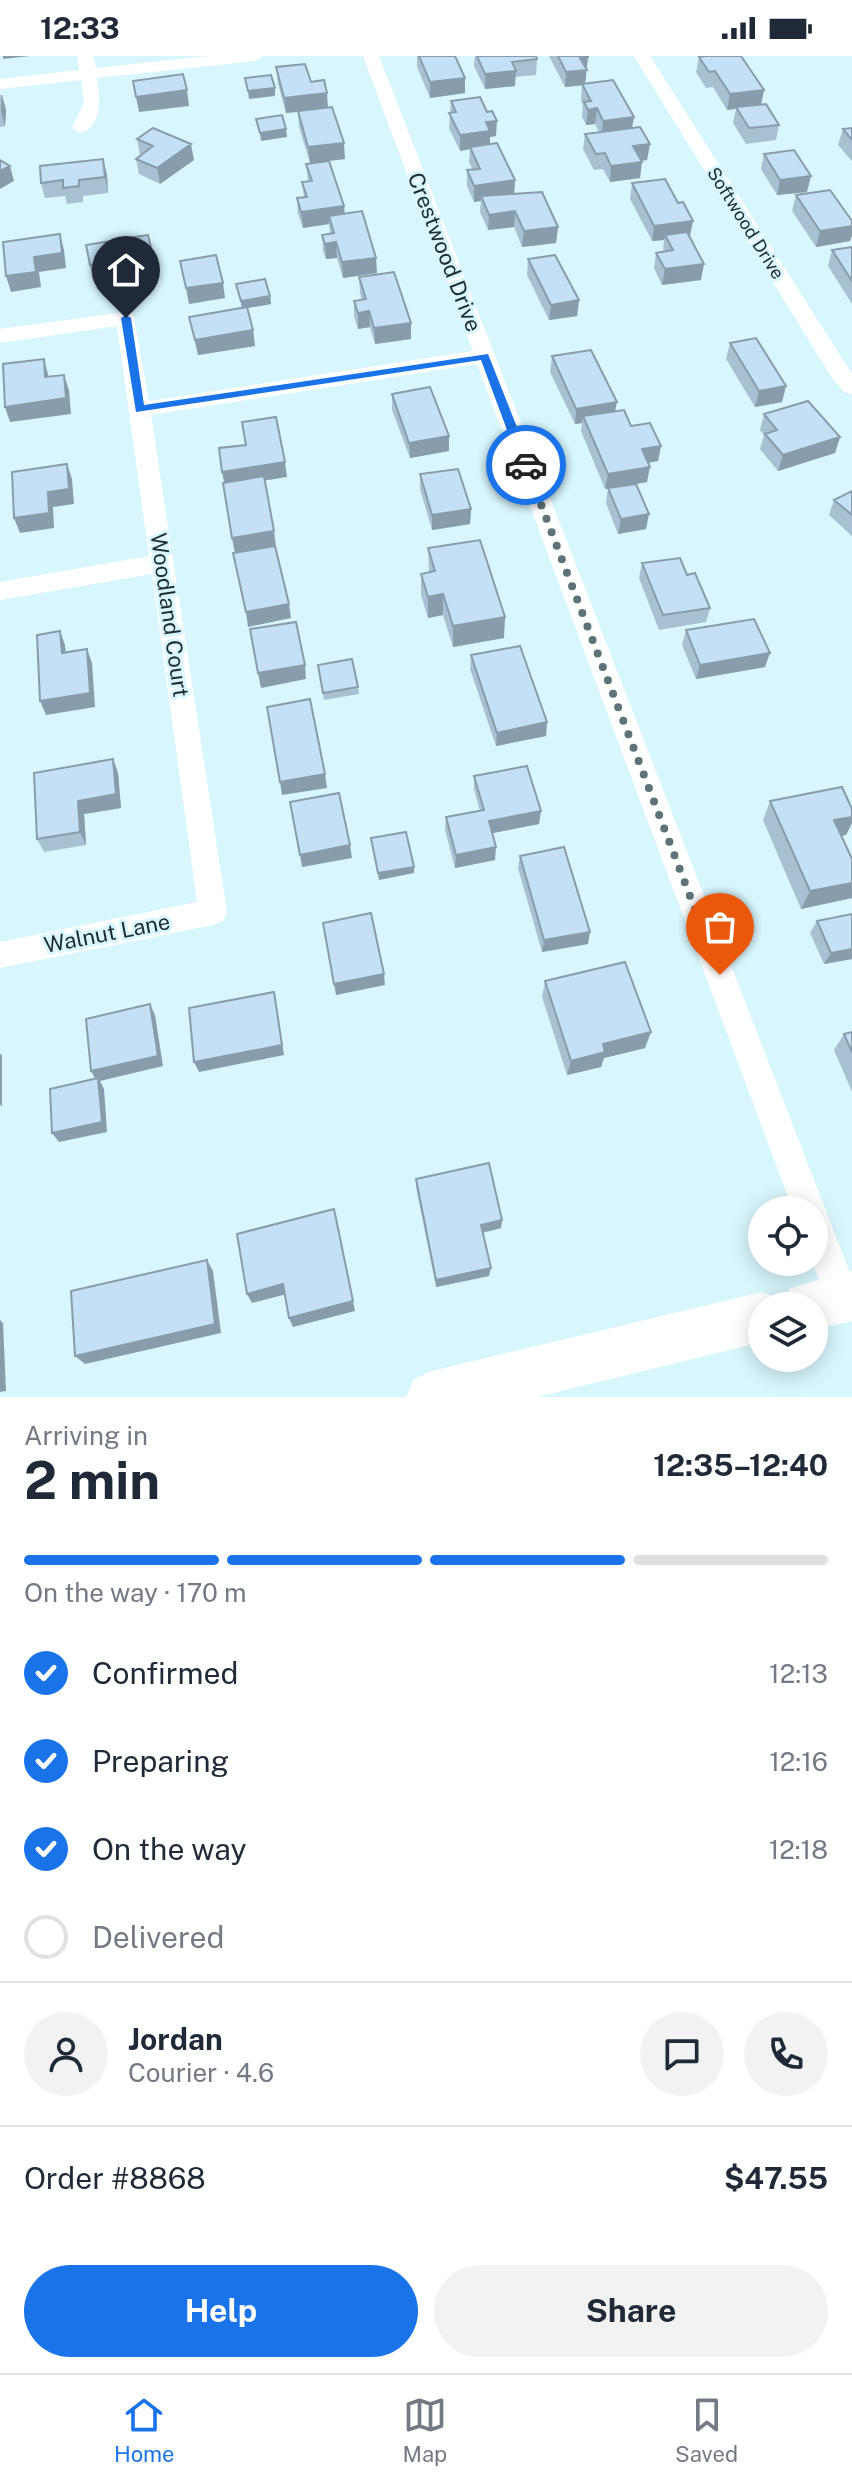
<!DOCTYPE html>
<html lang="en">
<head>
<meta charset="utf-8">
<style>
	body { margin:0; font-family:"Public Sans",sans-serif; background:#f2f2f3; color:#1f2937; height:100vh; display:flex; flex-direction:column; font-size:30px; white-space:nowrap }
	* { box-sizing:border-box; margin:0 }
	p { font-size:26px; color:#747a83 }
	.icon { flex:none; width:44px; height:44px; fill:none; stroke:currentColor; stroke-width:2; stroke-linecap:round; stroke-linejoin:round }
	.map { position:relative; height:1341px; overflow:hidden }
	.sheet { display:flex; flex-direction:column; background:#fff; flex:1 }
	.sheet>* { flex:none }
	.fabs { position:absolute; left:748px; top:1140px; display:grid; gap:16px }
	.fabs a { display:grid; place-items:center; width:80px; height:80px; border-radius:50%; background:#fff; box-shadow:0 4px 20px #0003; font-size:40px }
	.pin { position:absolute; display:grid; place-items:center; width:68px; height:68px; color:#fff; margin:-82px -34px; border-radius:50% 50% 50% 0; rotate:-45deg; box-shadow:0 0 8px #0007 }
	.pin .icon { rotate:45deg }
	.courier { position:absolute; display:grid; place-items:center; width:80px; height:80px; margin:-40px; border:6px solid #1a73e8; border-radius:50%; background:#fff; color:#222; box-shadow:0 2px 10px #0007 }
	.overview em { font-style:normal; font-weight:700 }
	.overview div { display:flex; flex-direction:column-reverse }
	.overview { display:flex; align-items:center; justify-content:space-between; height:136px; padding:0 24px }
	h1 { font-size:52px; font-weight:700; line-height:60px }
	.bar { display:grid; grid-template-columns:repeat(4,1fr); gap:12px 8px; align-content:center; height:96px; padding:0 24px }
	.bar i { height:10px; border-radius:6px; background:#e0e1e3 }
	.bar .selected { background:#1a73e8 }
	.bar p { grid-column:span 4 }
	.line { display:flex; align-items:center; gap:20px; padding:0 24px; border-top:2px solid #e0e1e3 }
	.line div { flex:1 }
	.round { display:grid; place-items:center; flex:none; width:84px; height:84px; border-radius:42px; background:#f2f2f3 }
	ol { padding:0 24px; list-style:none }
	li { display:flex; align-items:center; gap:24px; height:88px }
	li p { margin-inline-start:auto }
	li .icon { padding:8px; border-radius:50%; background:#1a73e8; color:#fff; stroke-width:4 }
	li:last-child { color:#747a83 }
	li i { width:44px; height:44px; border:4px solid #e0e1e3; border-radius:50% }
	.button { display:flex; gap:16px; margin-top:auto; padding:16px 24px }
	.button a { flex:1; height:92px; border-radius:48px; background:#1a73e8; color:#fff; font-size:32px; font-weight:700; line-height:92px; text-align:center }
	.button a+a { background:#f2f2f3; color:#1f2937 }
	.status { display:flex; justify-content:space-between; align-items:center; height:56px; padding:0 40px; background:#fff; direction:ltr }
	.status svg { height:22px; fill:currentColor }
	.tab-bar { display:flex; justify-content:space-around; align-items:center; height:112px; border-top:2px solid #e0e1e3; background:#fff; font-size:22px; color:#747a83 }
	.tab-bar a { display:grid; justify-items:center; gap:4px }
	.tab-bar .selected { color:#1a73e8 }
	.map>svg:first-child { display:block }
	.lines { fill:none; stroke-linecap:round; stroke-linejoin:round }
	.street { fill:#fff; fill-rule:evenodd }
	.secondary { fill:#fff; fill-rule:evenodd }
	.wall { fill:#a8c1d2 }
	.shaded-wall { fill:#889dab }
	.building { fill:#c3e0f4; stroke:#889dab; stroke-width:2 }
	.route { fill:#1a73e8 }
	.done { stroke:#5e7377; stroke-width:8; stroke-dasharray:0 14.4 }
	.labels { text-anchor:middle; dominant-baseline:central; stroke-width:6; stroke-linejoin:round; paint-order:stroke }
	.far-street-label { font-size:18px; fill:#1d2c2f; stroke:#d8f6fd }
	.street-label { font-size:22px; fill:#1d2c2f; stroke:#d8f6fd }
</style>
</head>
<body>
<div class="status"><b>12:33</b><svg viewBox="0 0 49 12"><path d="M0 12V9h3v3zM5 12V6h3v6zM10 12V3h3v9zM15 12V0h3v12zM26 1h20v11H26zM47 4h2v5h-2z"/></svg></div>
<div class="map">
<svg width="852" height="1341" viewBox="0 0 852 1341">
	<rect width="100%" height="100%" fill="#d8f6fd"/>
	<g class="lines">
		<!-- street -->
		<path class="street" d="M 77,0 L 93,0 L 96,12 L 209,0 L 263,0 L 255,5 L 97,22 C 100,40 103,70 81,77 L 72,72 L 84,47 L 81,24 L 0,33 L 0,23 L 79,14 Z
			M 363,0 L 379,0 L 852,1222 L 852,1255 L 843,1259 L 831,1254 L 812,1206 L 814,1154 L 793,1154 L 477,308 L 151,359 L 227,856 L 223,865 L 213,869 L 0,912 L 0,886 L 197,846 L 152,518 L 0,544 L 0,526 L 149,500 L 117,270 L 0,287 L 0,273 L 126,256 L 133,257 L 149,345 L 473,295 Z
			M 634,0 L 650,0 L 852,318 L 852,338 L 844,336 L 832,322 Z"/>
		<!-- secondary -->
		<path class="secondary" d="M 852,1215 L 852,1265 L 814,1274 L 814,1250 L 783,1250 L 790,1232 Z
			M 762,1236 L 780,1243 L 782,1250 L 762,1250 L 762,1286 L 537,1341 L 406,1341 L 414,1323 L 432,1315 Z"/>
	</g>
	<!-- wall -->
	<path class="wall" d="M 417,0 L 455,0 L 465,37 L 430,42 L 417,11 Z
		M 475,0 L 536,0 L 537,3 L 536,19 L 515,21 L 515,30 L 485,33 L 474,10 Z
		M 549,0 L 588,0 L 585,28 L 634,61 L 632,72 L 650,88 L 647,104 L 641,105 L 640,122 L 610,126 L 603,113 L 594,114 L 583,93 L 585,78 L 599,76 L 595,68 L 586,69 L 582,61 L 583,49 L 581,44 L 582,29 L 565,31 Z
		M 699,1 L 764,34 L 761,48 L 779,69 L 776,84 L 746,88 L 733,67 L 736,53 L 727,54 L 713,31 L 706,32 L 696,16 Z
		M 276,11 L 311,26 L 328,51 L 345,103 L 310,107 L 299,71 L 298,56 L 286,57 L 278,27 Z
		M 0,39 L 2,39 L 6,54 L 5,70 L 0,71 Z
		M 451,45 L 496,80 L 490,81 L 490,88 L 515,124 L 514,138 L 558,171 L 556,187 L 522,191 L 514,171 L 488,174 L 480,156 L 481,145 L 474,146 L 467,130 L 467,114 L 473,114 L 469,106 L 470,93 L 460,95 L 449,72 Z
		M 852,72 L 852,105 L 838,89 L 843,73 Z
		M 137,83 L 194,104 L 160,128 L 139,118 L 136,103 L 140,99 Z
		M 764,98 L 807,136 L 777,139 L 761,113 Z
		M 103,103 L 107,119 L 108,137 L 83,140 L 83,146 L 67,148 L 65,140 L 45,142 L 41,127 Z
		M 306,108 L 344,150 L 345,158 L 377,217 L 343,222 L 337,202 L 326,203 L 323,195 L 322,179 L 330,178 L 329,168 L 303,172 L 298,158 L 297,142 L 304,141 L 302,126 L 308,125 Z
		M 632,127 L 690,180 L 701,224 L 662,229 L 654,212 L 656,197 L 663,196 L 664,184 L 652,185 L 630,143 Z
		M 796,139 L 850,185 L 816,191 L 792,155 Z
		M 852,191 L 852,248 L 828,210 L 832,194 Z
		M 528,203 L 579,244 L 577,260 L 549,264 L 527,219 Z
		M 359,221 L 411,267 L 411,283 L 375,288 L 370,271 L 358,273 L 354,260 L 354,245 L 362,244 L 360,237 Z
		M 236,228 L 270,240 L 271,248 L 247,252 L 253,274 L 255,290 L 198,299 L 189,261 L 242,252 Z
		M 730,287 L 786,330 L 782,346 L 755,351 L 726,303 Z
		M 552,300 L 631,370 L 661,390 L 658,405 L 648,407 L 647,426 L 636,428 L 646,473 L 618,478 L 606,447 L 608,432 L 605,433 L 581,375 L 582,367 L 575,368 L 550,316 Z
		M 392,338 L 449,380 L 449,395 L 410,402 L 392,354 Z
		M 764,358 L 840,381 L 835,397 L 778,415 L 760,393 L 764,379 L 760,374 Z
		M 420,418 L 471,453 L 470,468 L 432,474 L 420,433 Z
		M 852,435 L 852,480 L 829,459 L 834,444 Z
		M 428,492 L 504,582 L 453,591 L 443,559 L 428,562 L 421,539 L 421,518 L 429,516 Z
		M 642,507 L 687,519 L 710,552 L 706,566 L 659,574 L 639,522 Z
		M 686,574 L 765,611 L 696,623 L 682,589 Z
		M 471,599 L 547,666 L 546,680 L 496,690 L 470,613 Z
		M 319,616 L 358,631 L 359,638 L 324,644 Z
		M 113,703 L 118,717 L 121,752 L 84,758 L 86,789 L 44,796 L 37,783 Z
		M 474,720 L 539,768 L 492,777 L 495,804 L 455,812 L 445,774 L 446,761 L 480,755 L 474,733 Z
		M 770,745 L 852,753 L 852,767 L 846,779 L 841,780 L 852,842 L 801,853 L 763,764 Z
		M 520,800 L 588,888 L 542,896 L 518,812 Z
		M 852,858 L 852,903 L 824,908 L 810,877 L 817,865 Z
		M 545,925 L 645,992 L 604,1002 L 601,1011 L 567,1019 L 542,941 Z
		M 852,976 L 852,1036 L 834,994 L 844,978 Z
		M 416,1123 L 502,1164 L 501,1172 L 483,1177 L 489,1220 L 436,1231 L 416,1131 Z"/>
	<!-- shaded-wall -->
	<path class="shaded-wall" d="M 3,0 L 30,0 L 3,3 Z
		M 588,1 L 585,29 L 565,31 L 566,16 L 580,2 Z
		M 516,15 L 515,30 L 485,33 L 485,18 Z
		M 465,22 L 465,37 L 430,42 L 430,26 Z
		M 275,32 L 275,40 L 249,43 L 248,35 Z
		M 187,34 L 189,50 L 139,56 L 136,41 Z
		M 764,34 L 761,49 L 727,54 L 730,38 Z
		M 327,37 L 328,52 L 286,57 L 284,42 Z
		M 2,39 L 6,54 L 5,70 L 1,55 Z
		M 597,52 L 595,68 L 586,69 L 588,54 Z
		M 634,61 L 631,77 L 602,80 L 603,65 Z
		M 497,65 L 496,80 L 490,81 L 490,90 L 470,91 L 470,93 L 460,95 L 460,79 L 486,66 Z
		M 286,73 L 287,81 L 261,85 L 260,77 Z
		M 344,87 L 345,103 L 310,107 L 308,91 Z
		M 191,88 L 194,104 L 160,128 L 157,112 Z
		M 650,88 L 647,104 L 631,106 L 633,90 Z
		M 103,103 L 107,119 L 108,137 L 105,121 Z
		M 642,106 L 640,122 L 610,126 L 611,110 Z
		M 10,110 L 14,125 L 0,133 L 0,115 Z
		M 811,120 L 807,136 L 777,139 L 780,124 Z
		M 515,124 L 514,140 L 481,140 L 481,145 L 474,146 L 474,130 Z
		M 344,150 L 345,166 L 329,160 L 329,168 L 303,172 L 301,156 Z
		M 515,155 L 514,171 L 488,174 L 489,159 Z
		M 693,165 L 690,180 L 665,179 L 664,184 L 652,185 L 654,170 Z
		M 852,170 L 852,180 L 850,185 L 816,191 L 820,175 Z
		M 558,171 L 556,187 L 522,191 L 524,175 Z
		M 60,178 L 64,194 L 66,212 L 39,216 L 41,231 L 11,236 L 6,220 L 34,201 Z
		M 336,186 L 337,202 L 326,203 L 325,188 Z
		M 153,200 L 156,215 L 93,225 L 90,209 Z
		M 376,202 L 377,217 L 343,222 L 342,206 Z
		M 704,208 L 701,224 L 662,229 L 665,213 Z
		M 223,227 L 225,242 L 189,248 L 186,232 Z
		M 270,240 L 271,248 L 242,253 L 241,245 Z
		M 579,244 L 577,260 L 549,264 L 551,249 Z
		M 369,255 L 370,271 L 358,273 L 358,257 Z
		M 411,267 L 411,283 L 375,288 L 374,272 Z
		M 253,274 L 255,290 L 198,299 L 195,284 Z
		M 44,303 L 48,318 L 49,337 L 45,321 Z
		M 64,319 L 69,334 L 71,358 L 10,366 L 5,351 Z
		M 786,330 L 782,346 L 755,351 L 759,335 Z
		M 617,346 L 614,361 L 583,360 L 582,367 L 575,368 L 576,353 Z
		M 449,380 L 449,395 L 410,402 L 409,387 Z
		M 840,381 L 835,397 L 778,415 L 783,399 Z
		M 661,390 L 658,405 L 639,408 L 642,393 Z
		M 285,406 L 287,421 L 225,431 L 222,416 Z
		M 67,408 L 72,423 L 74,448 L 53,451 L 54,472 L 20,477 L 14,462 L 48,436 Z
		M 650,411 L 647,426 L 605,433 L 608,418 Z
		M 471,453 L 470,468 L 432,474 L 432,459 Z
		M 649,458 L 646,473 L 618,478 L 621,463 Z
		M 274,475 L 276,490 L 235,497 L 232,482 Z
		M 443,538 L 443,559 L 428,562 L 428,541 Z
		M 289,548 L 291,562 L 248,571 L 246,556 Z
		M 505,561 L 504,582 L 453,591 L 453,570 Z
		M 60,575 L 65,589 L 67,611 L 62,597 Z
		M 87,593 L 92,607 L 95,651 L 46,659 L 40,645 Z
		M 770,597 L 765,611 L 696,623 L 700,609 Z
		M 305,609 L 306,623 L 261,632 L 258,617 Z
		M 547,666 L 546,680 L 496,690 L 497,677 Z
		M 113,703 L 118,717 L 121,752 L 84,758 L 86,789 L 80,776 L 78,745 Z
		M 325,718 L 327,732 L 282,739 L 280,726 Z
		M 541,755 L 539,768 L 488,778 L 489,765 Z
		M 852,761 L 852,767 L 846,779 L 825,783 L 834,764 Z
		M 350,789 L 352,802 L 302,811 L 300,799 Z
		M 496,791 L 495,804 L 455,812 L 456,799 Z
		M 414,811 L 414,817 L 379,824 L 378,817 Z
		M 852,827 L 852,842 L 801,853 L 810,835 Z
		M 590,876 L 588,888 L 542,896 L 544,884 Z
		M 852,893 L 852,903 L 824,908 L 831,897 Z
		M 384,918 L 385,929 L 336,939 L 334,928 Z
		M 274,936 L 284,999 L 199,1016 L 194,1006 Z
		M 150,948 L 155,959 L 163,1010 L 100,1025 L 104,1033 L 107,1076 L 59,1086 L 52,1077 L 97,1026 L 91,1015 Z
		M 651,976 L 645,992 L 604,1002 L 601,1011 L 567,1019 L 571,1005 L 603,988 Z
		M 0,997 L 2,1000 L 2,1051 L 0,1048 Z
		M 334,1153 L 355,1255 L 293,1271 L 289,1262 Z
		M 502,1164 L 501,1172 L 480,1177 L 481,1169 Z
		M 207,1204 L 213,1215 L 221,1277 L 85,1308 L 75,1300 Z
		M 491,1212 L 489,1220 L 436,1231 L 436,1224 Z
		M 283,1228 L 287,1238 L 252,1247 L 247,1238 Z
		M 0,1264 L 3,1267 L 6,1335 L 0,1336 Z"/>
	<!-- building -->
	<path class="building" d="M 419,0 L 455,0 L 465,22 L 430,26 Z
		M 477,0 L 536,0 L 537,3 L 512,6 L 516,15 L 485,18 Z
		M 558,0 L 588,0 L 588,1 L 580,2 L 587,14 L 566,16 Z
		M 705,0 L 741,0 L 764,34 L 730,38 L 715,15 L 709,16 L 699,1 Z
		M 305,8 L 311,26 L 324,24 L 327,37 L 284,42 L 276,11 Z
		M 183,18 L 187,34 L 136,41 L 133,25 Z
		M 271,19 L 275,32 L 248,35 L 245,22 Z
		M 613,24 L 634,61 L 603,65 L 597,52 L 588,54 L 584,46 L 591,45 L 582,28 Z
		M 480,41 L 487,56 L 492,55 L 497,65 L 486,66 L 490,75 L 460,79 L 449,57 L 456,56 L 451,45 Z
		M 766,48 L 779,69 L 749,72 L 736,51 Z
		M 332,51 L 344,87 L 308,91 L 298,55 Z
		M 282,59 L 286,73 L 260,77 L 256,63 Z
		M 640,71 L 650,88 L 633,90 L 642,106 L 611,110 L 605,97 L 596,98 L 585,78 Z
		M 153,72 L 191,88 L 157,112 L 136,103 L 153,90 L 137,83 Z
		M 852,72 L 852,84 L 843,73 Z
		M 497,87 L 515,124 L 474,130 L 467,114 L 480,113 L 470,91 Z
		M 794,94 L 811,120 L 780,124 L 764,98 Z
		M 103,103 L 105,121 L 79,124 L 79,130 L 63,132 L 63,124 L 41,127 L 40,110 Z
		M 0,104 L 10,110 L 0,115 Z
		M 329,105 L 344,150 L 301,156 L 297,142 L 307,141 L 302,126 L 312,125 L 306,108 Z
		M 665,123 L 678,147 L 683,146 L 693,165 L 654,170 L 632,127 Z
		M 830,134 L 852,165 L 852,170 L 820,175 L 796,139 Z
		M 542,136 L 558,171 L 524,175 L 515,155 L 489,159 L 481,140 Z
		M 362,155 L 376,202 L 342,206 L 336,186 L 325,188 L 322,179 L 334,177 L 329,160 Z
		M 687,176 L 704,208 L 665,213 L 656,197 L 673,194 L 665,179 Z
		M 60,178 L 62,197 L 34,201 L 36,216 L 6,220 L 3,186 Z
		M 148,179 L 153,200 L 90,209 L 86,189 Z
		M 852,191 L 852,225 L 832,194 Z
		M 216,199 L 223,227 L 186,232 L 180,205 Z
		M 555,199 L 579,244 L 551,249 L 528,203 Z
		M 394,216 L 411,267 L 374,272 L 369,255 L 358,257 L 354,245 L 366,243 L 359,221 Z
		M 265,223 L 270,240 L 241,245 L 236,228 Z
		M 247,251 L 253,274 L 195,284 L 189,261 Z
		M 756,282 L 786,330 L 759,335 L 730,287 Z
		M 591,294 L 617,346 L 576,353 L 552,300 Z
		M 44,303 L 45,321 L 64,319 L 66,342 L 5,351 L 3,308 Z
		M 430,331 L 449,380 L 409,387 L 392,338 Z
		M 808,345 L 840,381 L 783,399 L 765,378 L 777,374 L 764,358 Z
		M 624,354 L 631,370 L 650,367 L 661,390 L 642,393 L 650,411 L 608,418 L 583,360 Z
		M 276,361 L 285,406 L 222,416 L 219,392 L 246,389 L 242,366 Z
		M 67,408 L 69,433 L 48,436 L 49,457 L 14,462 L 12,416 Z
		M 458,413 L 471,453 L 432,459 L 420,418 Z
		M 264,420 L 274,475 L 232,482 L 223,427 Z
		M 636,428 L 649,458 L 621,463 L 608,432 Z
		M 852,435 L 852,459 L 834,444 Z
		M 480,484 L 505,561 L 453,570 L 443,538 L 428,541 L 421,518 L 435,515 L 428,492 Z
		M 275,490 L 289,548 L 246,556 L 233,497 Z
		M 680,502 L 687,519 L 695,517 L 710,552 L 663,559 L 642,507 Z
		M 754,563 L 770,597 L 700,609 L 686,574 Z
		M 296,566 L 305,609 L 258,617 L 250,573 Z
		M 60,575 L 62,597 L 87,593 L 90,637 L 40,645 L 37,579 Z
		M 520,590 L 547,666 L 497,677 L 471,599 Z
		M 352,603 L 358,631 L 323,637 L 318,609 Z
		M 310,643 L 325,718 L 280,726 L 267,651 Z
		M 113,703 L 116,738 L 78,745 L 80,776 L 37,783 L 34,717 Z
		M 527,710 L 541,755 L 489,765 L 496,791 L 456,799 L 446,761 L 484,754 L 474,720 Z
		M 842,731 L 852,753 L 852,761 L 834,764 L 852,803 L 852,827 L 810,835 L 770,745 Z
		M 339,737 L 350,789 L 300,799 L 290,746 Z
		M 406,776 L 414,811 L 378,817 L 371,782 Z
		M 564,791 L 590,876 L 544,884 L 520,800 Z
		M 371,857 L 384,918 L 334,928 L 323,867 Z
		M 852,858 L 852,893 L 831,897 L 817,865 Z
		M 625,906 L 651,976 L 603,988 L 605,996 L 571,1005 L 545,925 Z
		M 274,936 L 282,989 L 194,1006 L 189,952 Z
		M 150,948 L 158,1000 L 91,1015 L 86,963 Z
		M 852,976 L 852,996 L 844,978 Z
		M 98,1022 L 102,1066 L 52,1077 L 50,1033 Z
		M 489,1107 L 502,1164 L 481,1169 L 491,1212 L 436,1224 L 416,1123 Z
		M 334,1153 L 353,1245 L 289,1262 L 283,1228 L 247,1238 L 237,1178 Z
		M 207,1204 L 215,1268 L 75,1300 L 71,1235 Z"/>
	<!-- route -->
	<path class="route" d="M 126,259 L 131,262 L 144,349 L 488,298 L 532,409 L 526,413 L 520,409 L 481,304 L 136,356 L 121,262 Z"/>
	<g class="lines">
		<!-- done -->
		<path class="done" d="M 526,409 L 720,919"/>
	</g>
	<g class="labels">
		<!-- far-street labels -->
		<g class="far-street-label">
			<text transform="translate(746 167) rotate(58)">Softwood Drive</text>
		</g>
		<!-- street labels -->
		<g class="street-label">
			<text transform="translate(445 196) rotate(69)">Crestwood Drive</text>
			<text transform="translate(170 559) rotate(82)">Woodland Court</text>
			<text transform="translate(107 877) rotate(-11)">Walnut Lane</text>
		</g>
	</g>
</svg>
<div class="fabs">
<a><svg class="icon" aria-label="locate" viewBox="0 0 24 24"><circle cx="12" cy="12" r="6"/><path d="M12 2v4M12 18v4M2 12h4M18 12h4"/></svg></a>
<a><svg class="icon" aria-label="layers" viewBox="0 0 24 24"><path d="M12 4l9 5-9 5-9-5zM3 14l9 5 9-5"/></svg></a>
</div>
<div class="pin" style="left:720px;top:919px;background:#ea580c"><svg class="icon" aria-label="bag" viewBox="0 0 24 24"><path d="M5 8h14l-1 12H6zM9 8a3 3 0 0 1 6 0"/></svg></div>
<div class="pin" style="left:126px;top:262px;background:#1f2937"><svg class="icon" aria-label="home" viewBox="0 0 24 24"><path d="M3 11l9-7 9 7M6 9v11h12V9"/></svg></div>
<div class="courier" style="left:526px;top:409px"><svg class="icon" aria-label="car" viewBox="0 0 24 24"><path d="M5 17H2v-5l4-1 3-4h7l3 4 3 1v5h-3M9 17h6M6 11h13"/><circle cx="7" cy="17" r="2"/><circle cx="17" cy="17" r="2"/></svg></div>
</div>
<section class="sheet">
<div class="overview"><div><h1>2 min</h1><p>Arriving in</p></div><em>12:35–12:40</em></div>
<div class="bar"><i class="selected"></i><i class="selected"></i><i class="selected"></i><i></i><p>On the way · 170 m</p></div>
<ol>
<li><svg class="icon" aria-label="check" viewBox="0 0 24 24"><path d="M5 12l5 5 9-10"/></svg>Confirmed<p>12:13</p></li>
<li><svg class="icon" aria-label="check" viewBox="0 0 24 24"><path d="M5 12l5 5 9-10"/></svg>Preparing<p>12:16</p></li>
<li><svg class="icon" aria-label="check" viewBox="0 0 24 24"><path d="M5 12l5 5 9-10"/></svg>On the way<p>12:18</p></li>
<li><i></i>Delivered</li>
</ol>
<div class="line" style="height:144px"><a class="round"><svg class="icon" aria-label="person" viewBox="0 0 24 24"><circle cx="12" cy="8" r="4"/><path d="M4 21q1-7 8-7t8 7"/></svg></a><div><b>Jordan</b><p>Courier · 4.6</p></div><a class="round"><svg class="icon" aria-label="chat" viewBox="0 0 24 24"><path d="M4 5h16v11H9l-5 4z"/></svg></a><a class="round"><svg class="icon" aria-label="phone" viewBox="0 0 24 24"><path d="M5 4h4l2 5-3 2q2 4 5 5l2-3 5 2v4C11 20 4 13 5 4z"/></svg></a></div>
<div class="line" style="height:104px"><div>Order #8868</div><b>$47.55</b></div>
<div class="button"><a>Help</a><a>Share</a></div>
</section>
<nav class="tab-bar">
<a class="selected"><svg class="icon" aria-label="home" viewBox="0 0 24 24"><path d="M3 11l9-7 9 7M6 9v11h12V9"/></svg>Home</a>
<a><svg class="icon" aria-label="map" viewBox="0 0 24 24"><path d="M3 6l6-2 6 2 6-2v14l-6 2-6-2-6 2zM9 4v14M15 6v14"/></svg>Map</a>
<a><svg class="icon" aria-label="saved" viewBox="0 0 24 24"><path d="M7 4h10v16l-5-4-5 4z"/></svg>Saved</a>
</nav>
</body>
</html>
